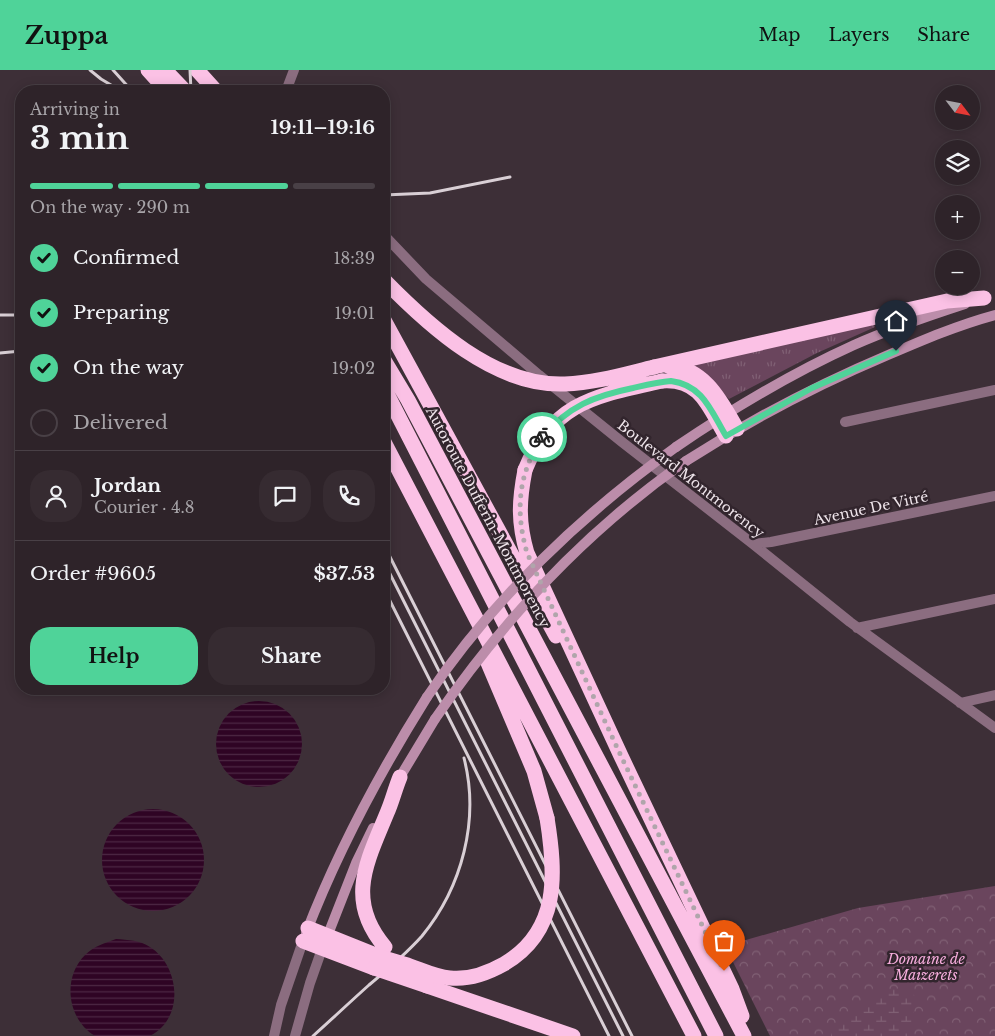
<!DOCTYPE html>
<html lang="en">
<head>
<meta charset="utf-8">
<style>
	body { margin:0; font-family:"Libre Baskerville",serif; background:#362b31; color:#f1f3f6; height:100vh; display:flex; flex-direction:column; font-size:19px; white-space:nowrap }
	* { box-sizing:border-box; margin:0 }
	p { font-size:16px; color:#a7a4a8 }
	.icon { flex:none; width:28px; height:28px; fill:none; stroke:currentColor; stroke-width:2; stroke-linecap:round; stroke-linejoin:round }
	.map { position:relative; flex:1; overflow:hidden }
	.details { position:absolute; left:15px; top:15px; width:375px; height:610px; display:flex; flex-direction:column; background:#2e2329; border-radius:20px; box-shadow:0 2px 12px #0003,0 0 0 1px #494046 }
	.details>* { flex:none }
	.needle { width:32px; rotate:122deg }
	.tools { position:absolute; left:935px; top:15px; display:grid; gap:10px }
	.tools a { display:grid; place-items:center; width:45px; height:45px; border-radius:50%; background:#2e2329; box-shadow:0 2px 12px #0003,0 0 0 1px #494046; font-size:25px }
	.pin { position:absolute; display:grid; place-items:center; width:42px; height:42px; color:#fff; margin:-51px -21px; border-radius:50% 50% 50% 0; rotate:-45deg; box-shadow:0 0 5px #0007 }
	.pin .icon { rotate:45deg }
	.courier { position:absolute; display:grid; place-items:center; width:50px; height:50px; margin:-25px; border:4px solid #4fd399; border-radius:50%; background:#fff; color:#222; box-shadow:0 1px 6px #0007 }
	.summary em { font-style:normal; font-weight:700 }
	.summary div { display:flex; flex-direction:column-reverse }
	.summary { display:flex; align-items:center; justify-content:space-between; height:85px; padding:0 15px }
	h1 { font-size:32px; font-weight:700; line-height:38px }
	.bar { display:grid; grid-template-columns:repeat(4,1fr); gap:8px 5px; align-content:center; height:60px; padding:0 15px }
	.bar i { height:6px; border-radius:4px; background:#494046 }
	.bar .active { background:#4fd399 }
	.bar p { grid-column:span 4 }
	.line { display:flex; align-items:center; gap:12px; padding:0 15px; border-top:1px solid #494046 }
	.line div { flex:1 }
	.round { display:grid; place-items:center; flex:none; width:52px; height:52px; border-radius:20px; background:#362b31 }
	ol { padding:0 15px; list-style:none }
	li { display:flex; align-items:center; gap:15px; height:55px }
	li p { margin-inline-start:auto }
	li .icon { padding:5px; border-radius:50%; background:#4fd399; color:#111; stroke-width:4 }
	li:last-child { color:#a7a4a8 }
	li i { width:28px; height:28px; border:2px solid #494046; border-radius:50% }
	.cta { display:flex; gap:10px; margin-top:auto; padding:10px 15px }
	.cta a { flex:1; height:58px; border-radius:20px; background:#4fd399; color:#111; font-size:20px; font-weight:700; line-height:58px; text-align:center }
	.cta a+a { background:#362b31; color:#f1f3f6 }
	header { display:flex; align-items:center; gap:30px; box-sizing:border-box; height:70px; padding:0 25px; background:#4fd399; color:#111 }
	header strong { font-size:24px }
	nav { display:flex; gap:28px; margin-inline-start:auto; font-size:18px }
	.map>svg:first-child { display:block }
	.grass { fill:url(#grass-tufts) }
	.forest { fill:url(#forest-crowns) }
	.wetland { fill:url(#wetland-marsh) }
	.water { fill:url(#water-rules) }
	.lines { fill:none; stroke-linecap:round; stroke-linejoin:round }
	.minor { stroke:#8b6d80; stroke-width:10 }
	.secondary { stroke:#bc8daa; stroke-width:10 }
	.motorway { stroke:#fbc1e5; stroke-width:15 }
	.rail { stroke:#d9cfd5; stroke-width:3 }
	.secondary-bridge { stroke:#bc8daa; stroke-width:10 }
	.motorway-bridge { stroke:#fbc1e5; stroke-width:15 }
	.done { stroke:#b0a5ab; stroke-width:5; stroke-dasharray:0 9 }
	.route { stroke:#4fd399; stroke-width:6 }
	.labels { text-anchor:middle; dominant-baseline:central; stroke-width:5; stroke-linejoin:round; paint-order:stroke }
	.street-label { font-size:14px; fill:#eee4ea; stroke:#32252d }
	.park-label { font-size:14px; font-style:italic; fill:#f7addd; stroke:#32252d }
</style>
</head>
<body>
<header>
<strong>Zuppa</strong>
<nav><a>Map</a><a>Layers</a><a>Share</a></nav>
</header>
<div class="map">
<svg width="995" height="966" viewBox="0 0 995 966">
	<defs>
		<pattern id="grass-tufts" width="24" height="20" patternUnits="userSpaceOnUse" patternTransform="scale(1.25)"><rect width="24" height="20" fill="#6a455d"/><path d="M3 7l-1-3M5 7V3M7 7l1-3M15 17l-1-3M17 17v-4M19 17l1-3" fill="none" stroke="#806074"/></pattern>
		<pattern id="forest-crowns" width="20" height="18" patternUnits="userSpaceOnUse" patternTransform="scale(1.25)"><rect width="20" height="18" fill="#6a455d"/><path d="M2 6a3 3 0 1 1 6 0M12 15a3 3 0 1 1 6 0" fill="none" stroke="#806074"/></pattern>
		<pattern id="wetland-marsh" width="20" height="14" patternUnits="userSpaceOnUse" patternTransform="scale(1.25)"><rect width="20" height="14" fill="#6a455d"/><path d="M1 5h8M5 5V1M11 12h8M15 12V8" fill="none" stroke="#806074"/></pattern>
		<pattern id="water-rules" width="6" height="5" patternUnits="userSpaceOnUse" patternTransform="scale(1.25)"><rect width="6" height="5" fill="#2f0424"/><path d="M0 2.5h6" fill="none" stroke="#4d2844"/></pattern>
	</defs>
	<rect width="100%" height="100%" fill="#3d2f37"/>
	<!-- grass -->
	<path class="grass" d="M 873,252 L 875,257 L 817,283 L 729,329 L 689,291 Z"/>
	<!-- forest -->
	<path class="forest" d="M 995,816 L 995,966 L 770,966 L 725,876 L 858,838 Z"/>
	<!-- wetland -->
	<path class="wetland" d="M 908,918 C 921,931 915,933 912,949 C 911,954 911,960 912,966 L 831,966 L 833,956 L 854,943 L 881,920 Z"/>
	<!-- water -->
	<path class="water" d="M216 674a43 43 0 1 1 86 0a43 43 0 1 1-86 0Z
		M102 790a51 51 0 1 1 102 0a51 51 0 1 1-102 0Z
		M 116,869 C 128,870 140,870 150,877 C 180,896 185,948 150,966 L 95,966 C 67,949 62,908 85,885 C 94,876 105,873 116,869 Z"/>
	<g class="lines">
		<!-- minor -->
		<path class="minor" d="M 286,21 L 294,0
			M 384,165 L 426,209 L 539,305 L 622,372 L 753,474 L 850,552 L 995,658
			M 845,352 L 995,320
			M 753,474 L 771,472 L 995,426
			M 857,558 L 995,529
			M 960,633 L 995,625
			M 274,966 L 281,935 L 303,871
			M 295,966 L 310,913 L 322,879"/>
		<!-- secondary -->
		<path class="secondary" d="M 676,377 C 732,339 792,303 854,275 C 890,259 928,246 965,234
			M 686,391 C 750,350 817,315 888,285 C 923,270 958,255 995,245
			M 397,712 L 435,649
			M 306,863 C 338,780 380,702 427,627
			M 325,872 L 356,793 L 373,758"/>
		<!-- motorway -->
		<path class="motorway" d="M 148,0 L 167,21
			M 165,0 L 185,21
			M 197,0 L 216,21
			M 384,250 L 556,566
			M 384,290 L 408,330 L 744,966
			M 668,296 C 705,298 721,331 737,359
			M 654,297 L 947,231 L 984,228
			M 662,311 C 701,308 709,338 726,366
			M 384,318 L 716,966
			M 384,372 L 694,966
			M 525,400 C 519,431 518,452 527,483 L 621,686 L 732,919 L 742,946
			M 486,588 L 534,701 L 547,748
			M 308,858 L 378,886
			M 303,871 L 374,898
			M 385,877 C 345,830 367,792 387,743 C 392,732 395,719 400,707
			M 427,916 L 573,966"/>
		<!-- rail -->
		<path class="rail" d="M 90,0 L 101,9 L 121,21
			M 113,0 L 132,21
			M 190,0 L 191,21
			M 384,125 L 430,123 L 510,107
			M 0,245 L 21,245
			M 0,283 L 21,281
			M 384,475 L 632,966
			M 384,492 L 623,966
			M 384,519 L 609,966
			M 313,966 C 332,949 350,932 369,915 C 387,900 406,884 422,866 C 462,817 480,750 464,688"/>
		<!-- secondary-bridge -->
		<path class="secondary-bridge" d="M 427,627 C 492,530 582,444 676,377
			M 435,649 C 503,550 587,460 686,391"/>
		<!-- motorway-bridge -->
		<path class="motorway-bridge" d="M 384,210 C 429,256 495,317 565,314 C 595,313 625,304 654,297
			M 525,400 C 553,331 596,326 662,311
			M 378,886 C 388,890 399,892 410,896 C 424,901 436,907 450,908 C 469,910 488,903 504,894 C 560,861 556,804 547,748
			M 374,898 L 427,916"/>
	</g>
	<g class="lines">
		<!-- done -->
		<path class="done" d="M 542,367 C 518,405 515,440 527,483 L 621,686 L 724,901"/>
		<!-- route -->
		<path class="route" d="M 542,367 C 569,336 594,326 633,318 C 646,315 658,312 671,311 C 703,315 711,341 726,366 L 812,318 L 896,281"/>
	</g>
	<g class="labels">
		<!-- street labels -->
		<g class="street-label">
			<text transform="translate(691 409) rotate(38)">Boulevard Montmorency</text>
			<text transform="translate(871 438) rotate(-12)">Avenue De Vitré</text>
			<text transform="translate(488 447) rotate(62)">Autoroute Dufferin-Montmorency</text>
		</g>
		<!-- park labels -->
		<g class="park-label">
			<text x="926" y="889">Domaine de<tspan x="926" dy="16">Maizerets</tspan></text>
		</g>
	</g>
</svg>
<div class="tools">
<a><svg class="needle" viewBox="-14 -14 28 28"><path d="M0-13l5 13h-10z" fill="#e53935"/><path d="M0 13l5-13h-10z" fill="#a7a4a8"/></svg></a>
<a><svg class="icon" aria-label="layers" viewBox="0 0 24 24"><path d="M12 4l9 5-9 5-9-5zM3 14l9 5 9-5"/></svg></a>
<a>+</a>
<a>−</a>
</div>
<div class="pin" style="left:724px;top:901px;background:#ea580c"><svg class="icon" aria-label="bag" viewBox="0 0 24 24"><path d="M5 8h14l-1 12H6zM9 8a3 3 0 0 1 6 0"/></svg></div>
<div class="pin" style="left:896px;top:281px;background:#1f2937"><svg class="icon" aria-label="home" viewBox="0 0 24 24"><path d="M3 11l9-7 9 7M6 9v11h12V9"/></svg></div>
<div class="courier" style="left:542px;top:367px"><svg class="icon" aria-label="bike" viewBox="0 0 24 24"><circle cx="6" cy="16" r="4"/><circle cx="18" cy="16" r="4"/><path d="M6 16l4-8h5l3 8M10 8l3 8H6M13 5h3"/></svg></div>
<section class="details">
<div class="summary"><div><h1>3 min</h1><p>Arriving in</p></div><em>19:11–19:16</em></div>
<div class="bar"><i class="active"></i><i class="active"></i><i class="active"></i><i></i><p>On the way · 290 m</p></div>
<ol>
<li><svg class="icon" aria-label="check" viewBox="0 0 24 24"><path d="M5 12l5 5 9-10"/></svg>Confirmed<p>18:39</p></li>
<li><svg class="icon" aria-label="check" viewBox="0 0 24 24"><path d="M5 12l5 5 9-10"/></svg>Preparing<p>19:01</p></li>
<li><svg class="icon" aria-label="check" viewBox="0 0 24 24"><path d="M5 12l5 5 9-10"/></svg>On the way<p>19:02</p></li>
<li><i></i>Delivered</li>
</ol>
<div class="line" style="height:90px"><a class="round"><svg class="icon" aria-label="person" viewBox="0 0 24 24"><circle cx="12" cy="8" r="4"/><path d="M4 21q1-7 8-7t8 7"/></svg></a><div><b>Jordan</b><p>Courier · 4.8</p></div><a class="round"><svg class="icon" aria-label="chat" viewBox="0 0 24 24"><path d="M4 5h16v11H9l-5 4z"/></svg></a><a class="round"><svg class="icon" aria-label="phone" viewBox="0 0 24 24"><path d="M5 4h4l2 5-3 2q2 4 5 5l2-3 5 2v4C11 20 4 13 5 4z"/></svg></a></div>
<div class="line" style="height:65px"><div>Order #9605</div><b>$37.53</b></div>
<div class="cta"><a>Help</a><a>Share</a></div>
</section>
</div>
</body>
</html>
